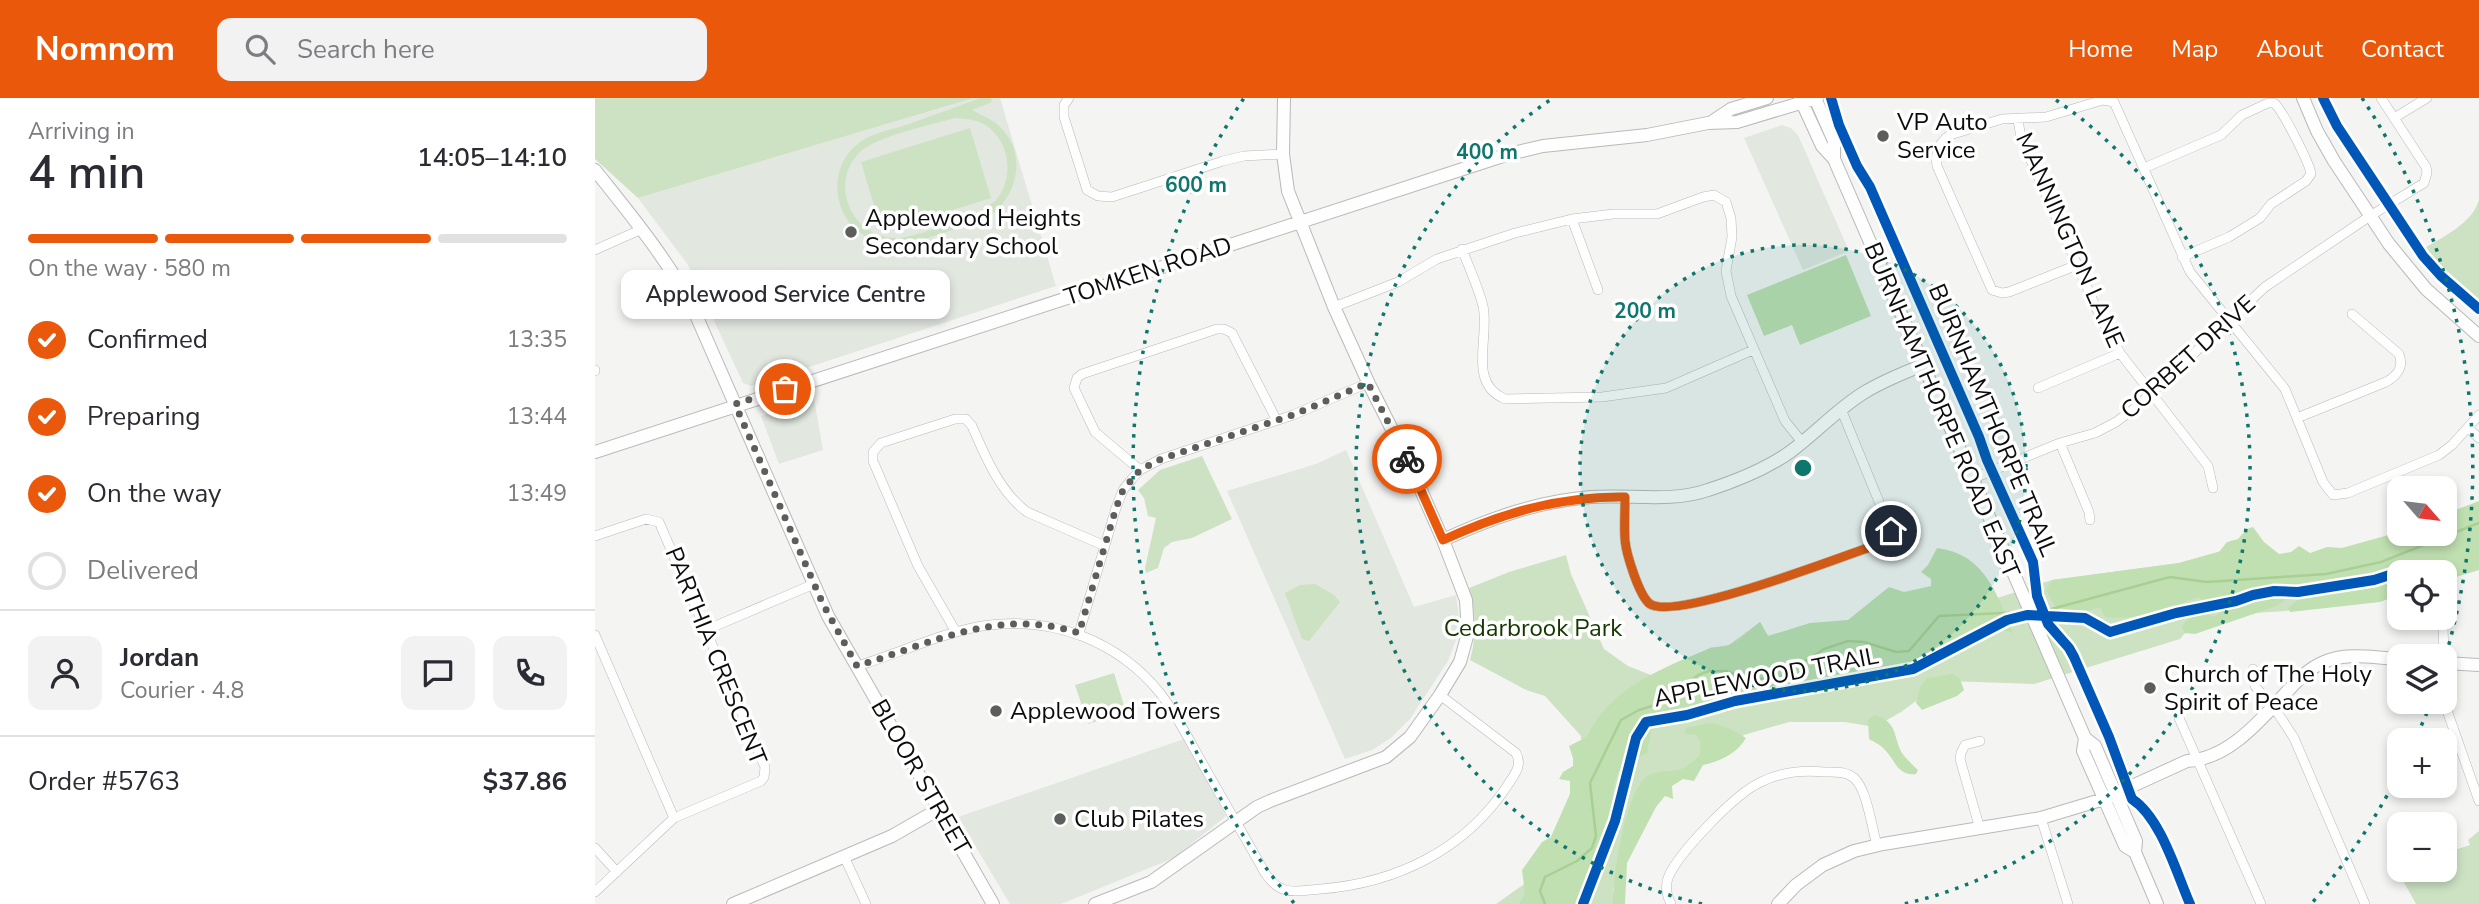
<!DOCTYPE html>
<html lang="en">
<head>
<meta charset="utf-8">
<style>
	body { margin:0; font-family:"Nunito Sans",sans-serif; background:#f2f2f3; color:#2b2b33; height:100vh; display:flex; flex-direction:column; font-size:26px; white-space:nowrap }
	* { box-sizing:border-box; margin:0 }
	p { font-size:23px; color:#7c7c81 }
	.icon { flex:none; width:38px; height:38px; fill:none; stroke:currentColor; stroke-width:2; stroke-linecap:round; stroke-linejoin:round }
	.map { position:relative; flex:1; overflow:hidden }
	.panel { display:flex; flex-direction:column; background:#fff; width:595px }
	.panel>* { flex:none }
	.needle { width:46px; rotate:118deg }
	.buttons { position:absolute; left:1792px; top:378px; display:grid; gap:14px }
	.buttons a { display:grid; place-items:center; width:70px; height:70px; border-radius:14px; background:#fff; box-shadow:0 4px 10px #0003; font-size:35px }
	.pin { position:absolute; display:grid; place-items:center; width:60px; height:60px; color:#fff; margin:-30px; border:4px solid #fff; border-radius:50%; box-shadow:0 2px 7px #0007 }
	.courier { position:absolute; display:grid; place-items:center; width:70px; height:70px; margin:-35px; border:5px solid #ea580c; border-radius:50%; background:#fff; color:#222; box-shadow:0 2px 9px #0007 }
	.bubble { position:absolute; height:49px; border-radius:14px; background:#fff; box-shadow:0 4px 10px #0003; font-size:23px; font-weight:600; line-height:49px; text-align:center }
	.headline em { font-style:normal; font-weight:600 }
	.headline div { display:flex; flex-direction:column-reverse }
	.headline { display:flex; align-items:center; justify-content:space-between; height:119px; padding:0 28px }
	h1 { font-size:46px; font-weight:600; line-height:52px }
	.bar { display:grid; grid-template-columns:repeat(4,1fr); gap:10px 7px; align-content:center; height:84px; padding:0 28px }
	.bar i { height:9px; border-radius:5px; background:#e1e1e2 }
	.bar .current { background:#ea580c }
	.bar p { grid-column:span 4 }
	.line { display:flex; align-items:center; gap:18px; padding:0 28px; border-top:2px solid #e1e1e2 }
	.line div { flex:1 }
	.round { display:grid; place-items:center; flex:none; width:74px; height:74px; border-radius:14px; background:#f2f2f3 }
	ol { padding:0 28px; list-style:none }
	li { display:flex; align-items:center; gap:21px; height:77px }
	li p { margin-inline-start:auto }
	li .icon { padding:7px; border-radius:50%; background:#ea580c; color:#fff; stroke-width:4 }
	li:last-child { color:#7c7c81 }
	li i { width:38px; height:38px; border:4px solid #e1e1e2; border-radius:50% }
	header { display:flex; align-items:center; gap:42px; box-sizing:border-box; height:98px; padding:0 35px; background:#ea580c; color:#fff }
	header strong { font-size:33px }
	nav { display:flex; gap:38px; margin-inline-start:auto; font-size:24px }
	.search { width:490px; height:63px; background:#f2f2f3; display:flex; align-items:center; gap:18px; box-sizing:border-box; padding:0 24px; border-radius:14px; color:#7c7c81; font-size:26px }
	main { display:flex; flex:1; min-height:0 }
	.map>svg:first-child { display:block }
	.built { fill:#e2e7e0 }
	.green { fill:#cde2c3; fill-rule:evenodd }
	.forest { fill:#c0e0b1 }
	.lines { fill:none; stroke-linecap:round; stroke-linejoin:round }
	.stream { stroke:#a8cf94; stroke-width:2.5 }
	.street-casing { stroke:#b8b9b8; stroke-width:10 }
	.secondary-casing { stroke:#b8b9b8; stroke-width:14 }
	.street { stroke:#fdfefd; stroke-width:9 }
	.secondary { stroke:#fdfefd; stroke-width:12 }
	.cycleway-casing { stroke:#fff; stroke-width:15 }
	.cycleway { stroke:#0057b8; stroke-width:10 }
	.done { stroke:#5d5e5c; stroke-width:7; stroke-dasharray:0 12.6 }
	.route { stroke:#ea580c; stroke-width:9 }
	.ring { fill:none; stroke:#0f766e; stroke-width:3.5; stroke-dasharray:3.5 7 }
	.poi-dot { fill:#5d5e5c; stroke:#fff; stroke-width:2.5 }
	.labels { text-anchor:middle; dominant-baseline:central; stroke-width:7; stroke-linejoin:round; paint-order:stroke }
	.poi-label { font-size:24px; fill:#0b0c0b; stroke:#fff; text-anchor:start }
	.street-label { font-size:24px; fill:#0b0c0b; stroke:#fff }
	.park-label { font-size:24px; fill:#153800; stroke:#fff }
	.centre { fill:#0f766e; stroke:#fff; stroke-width:3.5 }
	.ring-label { font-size:21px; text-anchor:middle; font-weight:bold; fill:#0f766e; stroke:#fff; stroke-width:7; stroke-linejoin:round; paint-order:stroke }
</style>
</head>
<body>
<header>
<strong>Nomnom</strong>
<div class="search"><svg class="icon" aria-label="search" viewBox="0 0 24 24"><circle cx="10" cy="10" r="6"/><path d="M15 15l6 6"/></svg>Search here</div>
<nav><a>Home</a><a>Map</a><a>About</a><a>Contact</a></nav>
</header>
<main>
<section class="panel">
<div class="headline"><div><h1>4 min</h1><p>Arriving in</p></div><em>14:05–14:10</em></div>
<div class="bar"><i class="current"></i><i class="current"></i><i class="current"></i><i></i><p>On the way · 580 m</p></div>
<ol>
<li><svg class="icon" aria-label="check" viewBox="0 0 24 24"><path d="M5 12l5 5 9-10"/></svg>Confirmed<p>13:35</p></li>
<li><svg class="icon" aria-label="check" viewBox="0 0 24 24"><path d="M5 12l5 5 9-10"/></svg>Preparing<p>13:44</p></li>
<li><svg class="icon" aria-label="check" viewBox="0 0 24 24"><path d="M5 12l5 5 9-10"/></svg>On the way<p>13:49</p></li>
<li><i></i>Delivered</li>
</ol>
<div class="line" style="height:126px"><a class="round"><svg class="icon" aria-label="person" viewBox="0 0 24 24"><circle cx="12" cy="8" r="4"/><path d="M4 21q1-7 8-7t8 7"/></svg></a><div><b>Jordan</b><p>Courier · 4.8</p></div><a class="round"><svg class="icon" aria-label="chat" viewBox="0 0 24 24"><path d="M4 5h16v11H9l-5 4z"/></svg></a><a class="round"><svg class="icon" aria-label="phone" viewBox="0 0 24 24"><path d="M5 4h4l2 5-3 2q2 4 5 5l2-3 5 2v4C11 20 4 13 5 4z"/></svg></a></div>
<div class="line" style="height:91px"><div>Order #5763</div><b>$37.86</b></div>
</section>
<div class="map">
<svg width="1884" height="806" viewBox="0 0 1884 806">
	<rect width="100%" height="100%" fill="#f4f5f3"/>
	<!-- built -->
	<path class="built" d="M 379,0 L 405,0 L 461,188 L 156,288 L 148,285 L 93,167 L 43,100 Z
		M 1187,27 L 1196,30 L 1203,37 L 1254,153 L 1208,172 L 1149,40 Z
		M 219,301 L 228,352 L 184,366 L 166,318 Z
		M 751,352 L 819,509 L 861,497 L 864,519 L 861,542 L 853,563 L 815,621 L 796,640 L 777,652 L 750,661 L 632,393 L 721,366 Z
		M 589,641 L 631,718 L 579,760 L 466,806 L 415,806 L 363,719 Z"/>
	<!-- green -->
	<path class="green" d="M 0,0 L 379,0 L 43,100 L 0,61 Z
		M 386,0 L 396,0 L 397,4 L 377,12 C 386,17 397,21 404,28 C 432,53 424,96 396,117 C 390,121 315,147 306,148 C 287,150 265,138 254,124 C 234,97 240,58 270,41 C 282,34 298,31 311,27 C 336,18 361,9 386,0 ZM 360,20 C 371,21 381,21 390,27 C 415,42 420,80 401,102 C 390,115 322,139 303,140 C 258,142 232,86 265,54 C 282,38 336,27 360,20 Z
		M 375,30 L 396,100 L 287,134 L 266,64 Z
		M 1884,102 L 1884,213 L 1853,186 L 1827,152 C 1847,139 1877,126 1884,102 Z
		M 607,358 L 637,421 L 597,440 L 577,444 L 569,450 L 563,470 L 551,475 L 550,470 L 561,420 L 553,418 L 549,400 L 543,392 L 565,372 Z
		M 1850,436 L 1850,474 L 1804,474 L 1804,490 L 1691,513 L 1643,516 L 1589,536 L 1585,541 L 1439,586 L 1352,583 L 1336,592 L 1306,614 L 1280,629 L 1250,624 L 1194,624 L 1149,637 L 1057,698 L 1018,791 L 1018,806 L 901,806 L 932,784 L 956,739 L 985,674 L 986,638 L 950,598 L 931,592 L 875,562 C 882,537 881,515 874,490 L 914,474 L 971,457 L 976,476 L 1009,551 L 1033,568 L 1061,579 L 1115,550 L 1134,547 L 1165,524 L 1173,538 L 1387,505 L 1457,482 L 1584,465 L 1647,447 L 1686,461 Z
		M 720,486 L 739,497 L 745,504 L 714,543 L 707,541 L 690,495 L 705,487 Z
		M 519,575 L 531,614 L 493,626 L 480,587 Z
		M 1884,733 L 1884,806 L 1821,806 L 1801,770 L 1804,769 L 1804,772 L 1850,772 L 1850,755 L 1875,747 L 1873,742 Z"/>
	<!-- forest -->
	<path class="forest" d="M 1251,157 L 1276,218 L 1205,247 L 1197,227 L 1169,238 L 1152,197 Z
		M 1884,403 L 1884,472 L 1858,480 L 1850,493 L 1850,474 L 1804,474 L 1804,497 L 1785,504 L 1695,514 L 1693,510 L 1706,499 L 1702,496 L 1696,497 L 1682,508 L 1600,536 L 1590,535 L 1587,529 C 1594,517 1606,512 1619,519 L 1632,509 L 1631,506 L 1606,501 L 1603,499 C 1580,509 1533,525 1509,518 L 1505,509 L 1482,516 L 1460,508 L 1451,492 L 1457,482 L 1584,465 L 1624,454 L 1632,444 L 1643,441 L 1652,431 L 1658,429 L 1669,444 L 1684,456 L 1696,454 L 1704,448 L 1715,455 L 1732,449 L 1747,450 L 1804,434 L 1850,436 L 1850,416 Z
		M 1342,450 C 1390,456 1402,496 1418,535 L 1398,530 L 1341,555 L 1331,566 L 1311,575 L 1266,581 L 1141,604 L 1065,625 L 1056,633 L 1052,655 C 1045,659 1034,662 1028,668 C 1017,679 1018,701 1017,715 C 1015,746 996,779 982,806 L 924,806 L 930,796 L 927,772 L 947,744 L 956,739 L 975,696 L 975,683 L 964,681 L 968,674 L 978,668 L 978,660 L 974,648 L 992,639 C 1014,590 1066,571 1113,551 C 1119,548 1127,550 1134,547 C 1145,543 1156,531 1165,524 L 1173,538 L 1215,525 L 1253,522 L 1294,489 L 1309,494 L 1336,488 L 1336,481 L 1326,474 L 1333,467 Z
		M 1358,576 L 1365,581 L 1369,592 L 1362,598 L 1327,612 L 1321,605 L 1325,589 L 1332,580 Z
		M 1279,617 C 1303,623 1298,639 1307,655 C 1311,661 1318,667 1323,672 L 1321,676 C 1302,678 1301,663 1290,652 C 1286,647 1279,644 1274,641 L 1273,622 Z
		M 1114,625 C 1129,627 1138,632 1151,640 C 1143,655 1124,664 1108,667 L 1099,683 L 1088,681 L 1077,688 L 1078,701 L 1070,698 L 1061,709 L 1032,765 L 1030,806 L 1018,806 C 1018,778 1030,691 1054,677 C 1063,672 1076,674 1086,671 C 1092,669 1098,663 1104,658 L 1106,645 L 1102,637 L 1090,636 L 1091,630 Z"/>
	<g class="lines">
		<!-- stream -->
		<path class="stream" d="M 1440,513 L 1449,513 L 1575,479 L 1612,484 L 1731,476 L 1786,464 L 1884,425
			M 950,806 L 945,793 L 950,779 L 982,763 L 997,750 L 1001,738 L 995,685 L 1026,622 L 1044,612 L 1070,604 L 1103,577 L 1114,573 L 1131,573 L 1148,579 L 1181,582 L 1229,551 L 1253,543 L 1269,544 L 1301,554 L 1314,553 L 1344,518 L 1429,514"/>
		<!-- street casing -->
		<g class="street-casing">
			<path id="street" d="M 474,0 L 469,7 L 469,19 L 492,92 L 503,98 L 517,99 L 628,63 L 649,58 L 688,56
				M 1799,20 L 1832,0
				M 1423,22 L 1426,40 L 1503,214 L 1525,255 L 1613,368 L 1618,390
				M 1549,70 L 1626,37 L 1647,17 L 1673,5 L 1679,5 C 1687,11 1715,66 1716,76 L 1711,83 L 1676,106 L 1665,120 L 1634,139 L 1587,159
				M 977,121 L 1003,192
				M 867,151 C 874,170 883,188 888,208 C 895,240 872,285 910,301 L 1007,299 L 1071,290 L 1158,252
				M 0,152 L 47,131
				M 1482,167 L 1414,194 L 1407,195 L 1397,192 L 1342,68 C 1340,55 1343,45 1355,37 L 1407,21 L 1451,19 L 1508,2 L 1519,4 L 1595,174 L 1690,291 L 1728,384 L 1738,397 L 1753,395 L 1844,357 L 1857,347 L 1884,317
				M 739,209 L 803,184 L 842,161 L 920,135 L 977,121 L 1018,116 L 1062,116 L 1108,99 L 1119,97 L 1131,104 L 1136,120 L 1137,139 L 1131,173 L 1136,198 L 1190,323 L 1207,344
				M 0,273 L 0,272
				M 1443,290 L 1525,255
				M 1702,320 L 1791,284 C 1803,277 1809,269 1804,256 L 1757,216
				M 1873,330 L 1884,340
				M 1465,345 L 1494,414 L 1495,422
				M 545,372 L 500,334 L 479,290 L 482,280 L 487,276 L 622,231 L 629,231 L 637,235 L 681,321
				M 1377,381 L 1465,345 L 1500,335 L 1521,324 L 1540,310 L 1670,189 L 1775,118 L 1829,85 L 1832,75 L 1831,69 L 1786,0
				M 1030,399 C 1030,413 1029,428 1030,442 C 1031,455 1044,498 1055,506 C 1081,523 1246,459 1281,447 L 1291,441 L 1296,433 L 1246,311
				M 0,438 L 51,421 L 64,424 L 170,669 L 169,679 L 166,683 L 79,720 L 0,794
				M 1848,528 L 1849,558
				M 111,532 L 219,486
				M 361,534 L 323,468 L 278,363 L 278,354 L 286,345 L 360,321 L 371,321 L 377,328 C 390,358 405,394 432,414 L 510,448
				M 484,535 L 521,410 L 528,392 L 537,381 L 545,372 L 566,361 L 698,317 L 773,285
				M 0,537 L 79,720
				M 262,568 C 306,555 349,533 394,527 C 459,519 523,543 565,595 C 582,617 595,644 609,668 C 629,704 650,739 670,775 C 686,799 700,793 726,791 C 801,785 870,752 912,688 C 919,677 928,668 921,655 L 845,597
				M 1658,571 L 1660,588 L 1684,617 L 1699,640 L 1770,806
				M 1849,604 L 1884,703
				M 1584,610 L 1584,620 L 1666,806
				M 1385,643 L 1370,647 L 1366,655 L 1365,661 L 1385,731
				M 1850,653 L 1864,648
				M 1446,720 L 1473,806
				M 0,750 L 22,774
				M 249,758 L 271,806
				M 1076,806 C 1072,798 1070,789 1073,780 C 1083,755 1141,695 1166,684 C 1186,674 1207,672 1229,674 C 1240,674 1252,673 1260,681 C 1272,692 1277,731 1282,747"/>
		</g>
		<!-- secondary casing -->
		<g class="secondary-casing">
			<path id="secondary" d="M 1205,0 L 1227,48 L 1239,61 L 1490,640 L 1500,648 L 1541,743 L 1540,754 L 1562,806
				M 1220,0 L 1239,43 L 1239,61
				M 1708,0 L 1722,33 L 1739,63 L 1794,146 L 1831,191 L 1884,238
				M 1115,25 L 1136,11 L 1172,0
				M 0,72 C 35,116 70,158 97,208 L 233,518 L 398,806
				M 0,354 L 914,56 L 948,48 L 1052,37 L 1113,25 L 1142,24 L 1222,0
				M 848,442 C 896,420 944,403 996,399 C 1034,396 1076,405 1113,392 C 1141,383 1171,371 1195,354 C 1221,335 1242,311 1270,294 C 1288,283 1308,275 1328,267
				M 1850,565 L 1884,567
				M 1490,640 L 1488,653 L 1530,748 L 1540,754
				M 138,806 L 297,738 L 344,711
				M 500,806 L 556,784 L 662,709 L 675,703 L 791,659 L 815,639 L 845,597 L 865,564 L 873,535 L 871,502 L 848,442 L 814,365 L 774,286 L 739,209 L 693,93 L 688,56 L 689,0
				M 1183,806 L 1201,787 L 1228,767 L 1259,753 L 1288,746 L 1446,720 L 1509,701 L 1592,663 C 1632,661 1662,626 1688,598 C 1700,585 1712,571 1729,564 C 1752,554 1780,560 1804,561"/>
		</g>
		<!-- street -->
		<use href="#street" class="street"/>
		<!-- secondary -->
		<use href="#secondary" class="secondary"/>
		<!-- cycleway casing -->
		<g class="cycleway-casing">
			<path id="cycleway" d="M 1236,0 L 1244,27 L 1262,68 L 1275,89 L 1384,339 L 1392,362 L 1438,464 L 1442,498 L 1453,526 L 1474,550 L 1479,559 L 1514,639 L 1537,701 C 1566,720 1581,774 1595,806
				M 1728,0 L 1742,28 L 1828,158 L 1846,178 L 1884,211
				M 988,806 L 1020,723 L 1041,640 L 1051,624 L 1092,617 L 1140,603 L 1318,571 L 1412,522 L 1432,517 L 1490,520 L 1515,534 L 1581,515 L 1641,503 L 1658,497 L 1679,493 L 1703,494 L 1779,482 L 1804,474"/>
		</g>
		<!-- cycleway -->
		<use href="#cycleway" class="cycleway"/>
	</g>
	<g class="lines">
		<!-- done -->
		<path class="done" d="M 190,291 L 140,306 L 228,506 L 262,568 C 338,545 403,509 484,535 L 521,410 L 528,392 L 545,372 L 566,361 L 698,317 L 773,285 L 812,361"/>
		<!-- route -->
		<path class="route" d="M 812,361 L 848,442 C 907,415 965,398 1030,399 C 1030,413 1029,428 1030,442 C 1031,455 1044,498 1055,506 C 1081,523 1246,459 1281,447 L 1291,441 L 1296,433"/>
	</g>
	<!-- distance rings -->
	<circle cx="1208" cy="370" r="223" fill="#0f766e" fill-opacity=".12"/>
	<g class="ring">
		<circle cx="1208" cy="370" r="223"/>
		<path d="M1107 806A447 447 0 0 1 955 2M1461 2A447 447 0 0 1 1309 806"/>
		<path d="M1836 605A670 670 0 0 1 1822 637M1802 679A670 670 0 0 1 1717 805M699 805A670 670 0 0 1 649 0M1767 0A670 670 0 0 1 1850 560"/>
	</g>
	<!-- markers -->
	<g class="poi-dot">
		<circle cx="1288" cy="38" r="7"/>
		<circle cx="256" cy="134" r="7"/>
		<circle cx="1555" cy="590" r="7"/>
		<circle cx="401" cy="613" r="7"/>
		<circle cx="465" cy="721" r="7"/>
	</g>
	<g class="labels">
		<!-- poi labels -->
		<g class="poi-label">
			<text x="1302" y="24">VP Auto<tspan x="1302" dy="28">Service</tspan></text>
			<text x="270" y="120">Applewood Heights<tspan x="270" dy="28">Secondary School</tspan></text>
			<text x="1569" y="576">Church of The Holy<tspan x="1569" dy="28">Spirit of Peace</tspan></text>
			<text x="415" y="613">Applewood Towers</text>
			<text x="479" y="721">Club Pilates</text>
		</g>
		<!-- street labels -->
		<g class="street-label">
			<text transform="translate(1475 142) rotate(66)">MANNINGTON LANE</text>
			<text transform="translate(553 173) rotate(-18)">TOMKEN ROAD</text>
			<text transform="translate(1593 259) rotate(-42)">CORBET DRIVE</text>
			<text transform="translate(1347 312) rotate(67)">BURNHAMTHORPE ROAD EAST</text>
			<text transform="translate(1398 322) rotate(67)">BURNHAMTHORPE TRAIL</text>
			<text transform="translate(121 558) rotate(68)">PARTHIA CRESCENT</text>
			<text transform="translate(1171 579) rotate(-11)">APPLEWOOD TRAIL</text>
			<text transform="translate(326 679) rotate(60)">BLOOR STREET</text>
		</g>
		<!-- park labels -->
		<g class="park-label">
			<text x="938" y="530">Cedarbrook Park</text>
		</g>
	</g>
	<circle cx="1208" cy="370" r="10" class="centre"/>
	<g class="ring-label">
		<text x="892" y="61">400 m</text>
		<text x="601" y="94">600 m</text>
		<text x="1050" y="220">200 m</text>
	</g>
</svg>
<div class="buttons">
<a><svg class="needle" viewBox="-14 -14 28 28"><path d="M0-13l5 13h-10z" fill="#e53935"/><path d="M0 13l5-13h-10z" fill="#7c7c81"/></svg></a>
<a><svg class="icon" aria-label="locate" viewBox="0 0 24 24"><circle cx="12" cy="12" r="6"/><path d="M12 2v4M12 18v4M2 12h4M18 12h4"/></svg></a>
<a><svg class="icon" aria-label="layers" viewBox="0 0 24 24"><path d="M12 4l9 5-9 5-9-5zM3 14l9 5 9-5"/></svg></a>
<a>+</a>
<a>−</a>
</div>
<div class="pin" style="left:190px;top:291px;background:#ea580c"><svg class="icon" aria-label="bag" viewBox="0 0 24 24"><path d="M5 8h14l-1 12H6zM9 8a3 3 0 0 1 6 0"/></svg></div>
<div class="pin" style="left:1296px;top:433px;background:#1f2937"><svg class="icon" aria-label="home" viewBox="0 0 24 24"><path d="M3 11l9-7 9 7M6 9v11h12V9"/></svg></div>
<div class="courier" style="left:812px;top:361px"><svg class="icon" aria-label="bike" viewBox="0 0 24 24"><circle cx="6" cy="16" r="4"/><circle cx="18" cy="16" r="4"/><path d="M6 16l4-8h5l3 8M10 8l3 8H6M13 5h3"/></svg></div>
<div class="bubble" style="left:26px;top:172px;width:329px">Applewood Service Centre</div>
</div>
</main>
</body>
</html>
